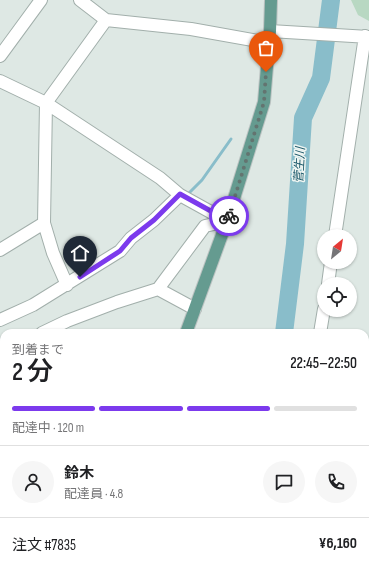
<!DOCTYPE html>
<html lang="ja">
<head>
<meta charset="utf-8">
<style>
	body { margin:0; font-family:"Sofia Sans Condensed","Noto Sans JP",sans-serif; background:#f6f6f6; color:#202124; height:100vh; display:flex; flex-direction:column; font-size:15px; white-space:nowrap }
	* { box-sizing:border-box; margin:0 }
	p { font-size:13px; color:#757577 }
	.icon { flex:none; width:22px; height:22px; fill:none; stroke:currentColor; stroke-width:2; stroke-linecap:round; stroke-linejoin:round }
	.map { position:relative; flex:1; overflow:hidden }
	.drawer { position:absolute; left:0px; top:329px; width:369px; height:248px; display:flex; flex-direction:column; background:#fff; border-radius:12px 12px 0 0; box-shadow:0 1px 3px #0004 }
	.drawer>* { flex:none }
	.needle { width:26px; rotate:30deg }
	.controls { position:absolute; left:317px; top:229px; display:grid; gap:8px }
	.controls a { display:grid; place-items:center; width:40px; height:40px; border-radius:50%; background:#fff; box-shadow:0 1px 3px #0004; font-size:20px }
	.pin { position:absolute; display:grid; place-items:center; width:34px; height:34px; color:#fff; margin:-41px -17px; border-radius:50% 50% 50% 0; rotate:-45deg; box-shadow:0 0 4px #0007 }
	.pin .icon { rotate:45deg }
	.courier { position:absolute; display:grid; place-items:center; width:40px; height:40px; margin:-20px; border:3px solid #7c3aed; border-radius:50%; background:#fff; color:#222; box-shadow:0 1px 5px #0007 }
	.headline em { font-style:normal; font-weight:600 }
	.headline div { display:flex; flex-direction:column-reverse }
	.headline { display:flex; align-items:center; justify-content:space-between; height:68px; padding:0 12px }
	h1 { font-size:26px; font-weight:600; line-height:30px }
	.bar { display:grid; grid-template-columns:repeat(4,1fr); gap:6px 4px; align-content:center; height:48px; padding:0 12px }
	.bar i { height:5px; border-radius:3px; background:#e0e0e0 }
	.bar .active { background:#7c3aed }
	.bar p { grid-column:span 4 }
	.line { display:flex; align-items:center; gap:10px; padding:0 12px; border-top:1px solid #e0e0e0 }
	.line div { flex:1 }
	.round { display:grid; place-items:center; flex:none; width:42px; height:42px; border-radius:21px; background:#f6f6f6 }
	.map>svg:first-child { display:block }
	.built { fill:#ccd8d3 }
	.green { fill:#b8d8c2 }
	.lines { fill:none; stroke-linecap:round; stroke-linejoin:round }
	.stream { stroke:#89bdca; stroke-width:3 }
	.river { stroke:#89bdca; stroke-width:18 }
	.minor-casing { stroke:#a2afab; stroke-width:14 }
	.major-casing { stroke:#bcc3c2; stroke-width:14 }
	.path { stroke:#80aa9f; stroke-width:2; stroke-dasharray:2 3; stroke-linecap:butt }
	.minor { stroke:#fff; stroke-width:12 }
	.major { stroke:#659b90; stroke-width:12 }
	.done { stroke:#637470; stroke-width:4; stroke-dasharray:0 7.2 }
	.route { stroke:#7c3aed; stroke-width:5 }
	.labels { text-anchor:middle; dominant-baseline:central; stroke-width:3; stroke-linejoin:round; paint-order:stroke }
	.water-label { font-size:12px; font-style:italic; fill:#205c6d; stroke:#eef5f2 }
</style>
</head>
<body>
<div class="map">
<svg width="369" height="577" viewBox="0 0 369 577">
	<rect width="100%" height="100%" fill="#dee8e4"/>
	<!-- built -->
	<path class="built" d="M 0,510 L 4,511 L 4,573 L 21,573 L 19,577 L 0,577 Z"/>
	<!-- green -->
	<path class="green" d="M 351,0 L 369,0 L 369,21 L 358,15 Z
		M 369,509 L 369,576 L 363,577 L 349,573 L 365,573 L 365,512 Z"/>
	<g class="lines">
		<!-- stream -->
		<path class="stream" d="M 187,195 L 202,180 L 231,139"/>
		<!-- river -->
		<path class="river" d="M 284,333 L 295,244 L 303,118 L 321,78 L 331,0"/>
		<!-- minor casing -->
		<g class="minor-casing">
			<path id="minor" d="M 80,0 L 106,20 L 191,29 L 269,43
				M 270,31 L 369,37
				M 0,56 L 41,0
				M 0,81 L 46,103 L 160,178 L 180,195 L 227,221
				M 44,223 L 53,253 L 67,285
				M 335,236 L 365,36
				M 0,250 L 44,223 L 46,103 L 106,20
				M 328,284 L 331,262
				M 158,289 L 195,309
				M 0,320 L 33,305 L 120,251 L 131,238 L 154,220 L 180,195
				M 42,333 L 67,321 L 117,302 L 158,289 L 205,226 L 227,221
				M 320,333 L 324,309
				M 0,359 L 4,356
				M 0,381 L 4,384
				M 365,505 L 369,502
				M 332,573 L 337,577
				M 205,577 L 207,573"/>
		</g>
		<!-- major casing -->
		<g class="major-casing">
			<path id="major" d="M 186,333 L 227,221 L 264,102 L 270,31 L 271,0
				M 0,500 L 4,501
				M 280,573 L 293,577
				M 82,577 L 84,573"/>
		</g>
		<!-- path -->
		<path class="path" d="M 365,547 L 369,547"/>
		<!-- minor -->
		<use href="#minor" class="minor"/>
		<!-- major -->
		<use href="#major" class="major"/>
	</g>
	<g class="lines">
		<!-- done -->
		<path class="done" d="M 229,216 L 264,102 L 266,72"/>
		<!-- route -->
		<path class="route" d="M 80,277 L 120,251 L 131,238 L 154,220 L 180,194 L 227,220 L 229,216"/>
	</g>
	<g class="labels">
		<!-- water labels -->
		<g class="water-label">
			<text transform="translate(300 165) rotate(-87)">菅生川</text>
		</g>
	</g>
</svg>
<div class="controls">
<a><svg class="needle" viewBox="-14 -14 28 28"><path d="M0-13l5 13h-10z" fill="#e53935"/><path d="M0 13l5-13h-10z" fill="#757577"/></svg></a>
<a><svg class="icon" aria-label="locate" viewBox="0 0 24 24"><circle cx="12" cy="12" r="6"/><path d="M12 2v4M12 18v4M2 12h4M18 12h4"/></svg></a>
</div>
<div class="pin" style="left:266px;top:72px;background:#ea580c"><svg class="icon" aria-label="bag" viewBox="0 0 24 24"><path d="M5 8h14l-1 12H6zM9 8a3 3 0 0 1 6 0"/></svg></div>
<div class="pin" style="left:80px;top:277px;background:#1f2937"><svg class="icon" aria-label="home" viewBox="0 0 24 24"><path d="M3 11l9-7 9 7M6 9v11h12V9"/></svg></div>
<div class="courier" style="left:229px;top:216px"><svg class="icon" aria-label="bike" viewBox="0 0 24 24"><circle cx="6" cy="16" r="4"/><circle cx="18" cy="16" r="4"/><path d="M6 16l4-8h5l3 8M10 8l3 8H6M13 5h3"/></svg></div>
<section class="drawer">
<div class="headline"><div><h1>2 分</h1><p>到着まで</p></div><em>22:45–22:50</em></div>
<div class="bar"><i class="active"></i><i class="active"></i><i class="active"></i><i></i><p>配達中 · 120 m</p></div>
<div class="line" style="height:72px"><a class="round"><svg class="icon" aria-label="person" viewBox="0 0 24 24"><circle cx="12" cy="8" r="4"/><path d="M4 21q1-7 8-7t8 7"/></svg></a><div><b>鈴木</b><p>配達員 · 4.8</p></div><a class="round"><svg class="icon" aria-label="chat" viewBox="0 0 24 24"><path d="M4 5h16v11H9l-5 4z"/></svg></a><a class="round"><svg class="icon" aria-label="phone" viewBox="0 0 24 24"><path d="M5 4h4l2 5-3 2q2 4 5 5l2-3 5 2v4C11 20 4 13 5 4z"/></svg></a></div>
<div class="line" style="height:52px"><div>注文 #7835</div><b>¥6,160</b></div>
</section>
</div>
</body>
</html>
